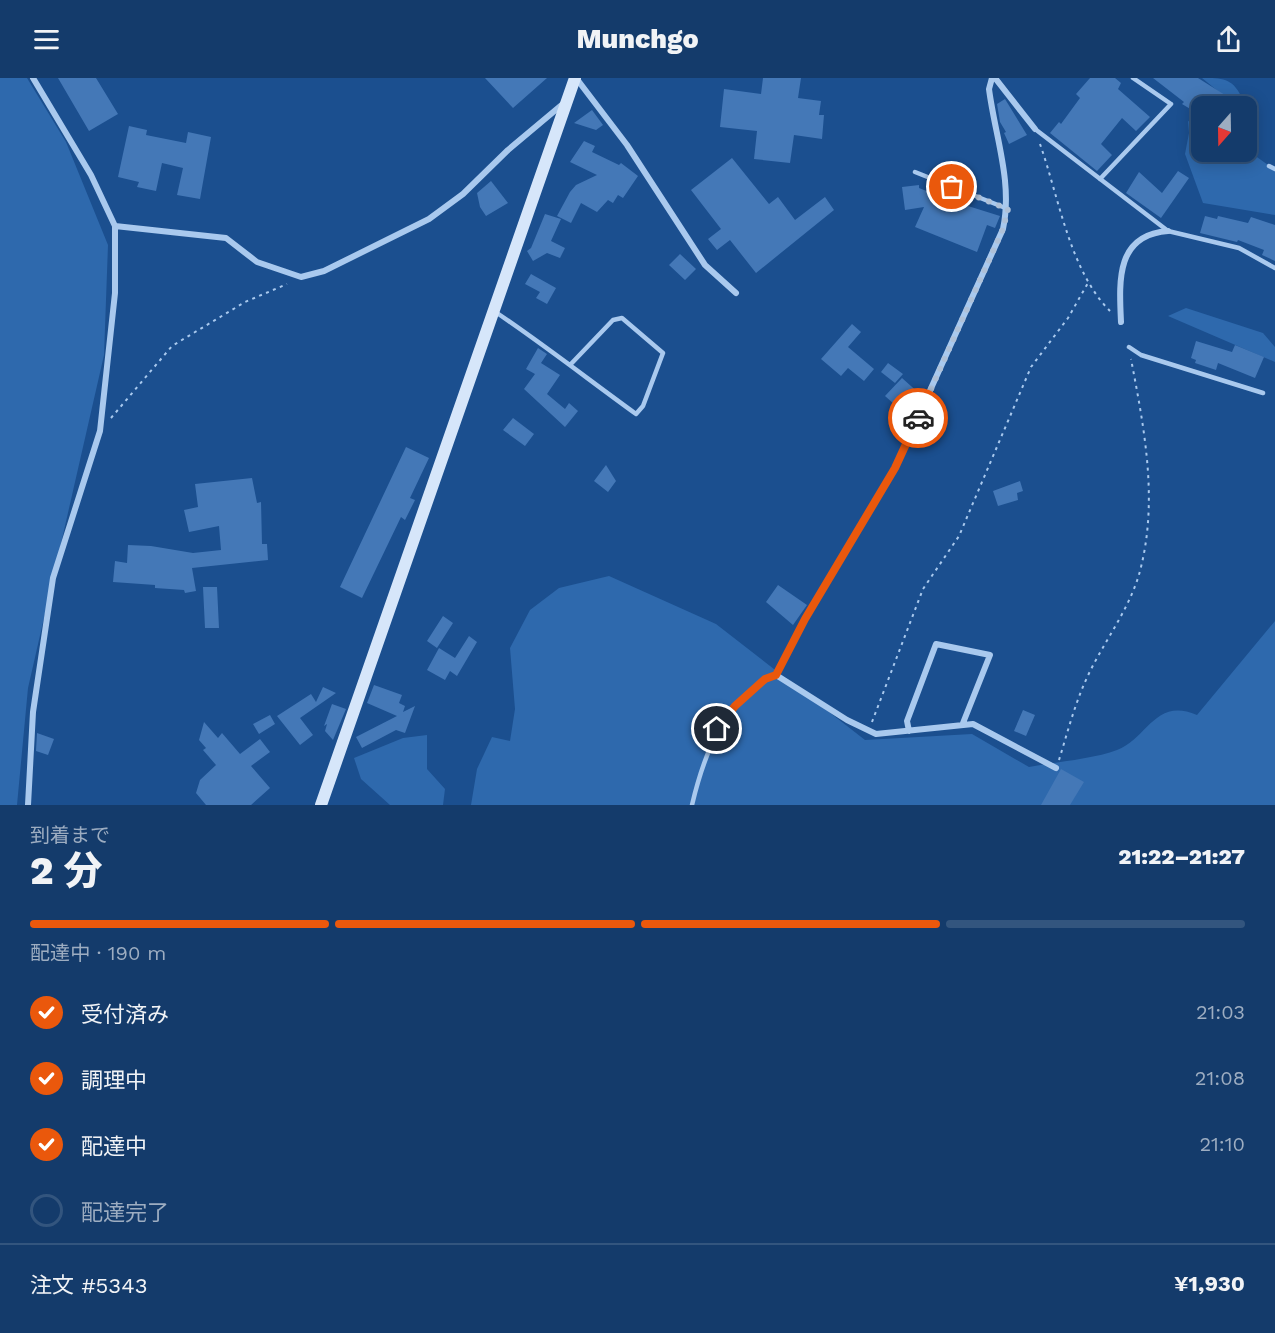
<!DOCTYPE html>
<html lang="ja">
<head>
<meta charset="utf-8">
<style>
	body { margin:0; font-family:"Work Sans","Noto Sans JP",sans-serif; background:#1d4271; color:#f1f3f6; height:100vh; display:flex; flex-direction:column; font-size:22px; white-space:nowrap }
	* { box-sizing:border-box; margin:0 }
	p { font-size:20px; color:#9dadc1 }
	.icon { flex:none; width:33px; height:33px; fill:none; stroke:currentColor; stroke-width:2; stroke-linecap:round; stroke-linejoin:round }
	.map { position:relative; height:727px; overflow:hidden }
	.side { display:flex; flex-direction:column; background:#143b6b; flex:1 }
	.side>* { flex:none }
	.needle { width:39px; rotate:200deg }
	.fabs { position:absolute; left:1191px; top:18px; display:grid; gap:12px }
	.fabs a { display:grid; place-items:center; width:66px; height:66px; border-radius:12px; background:#143b6b; box-shadow:0 3px 15px #0003,0 0 0 2px #33557e; font-size:30px }
	.pin { position:absolute; display:grid; place-items:center; width:51px; height:51px; color:#fff; margin:-26px; border:3px solid #fff; border-radius:50%; box-shadow:0 2px 6px #0007 }
	.courier { position:absolute; display:grid; place-items:center; width:60px; height:60px; margin:-30px; border:4px solid #ea580c; border-radius:50%; background:#fff; color:#222; box-shadow:0 2px 8px #0007 }
	.summary em { font-style:normal; font-weight:800 }
	.summary div { display:flex; flex-direction:column-reverse }
	.summary { display:flex; align-items:center; justify-content:space-between; height:102px; padding:0 30px }
	h1 { font-size:39px; font-weight:800; line-height:45px }
	.bar { display:grid; grid-template-columns:repeat(4,1fr); gap:9px 6px; align-content:center; height:72px; padding:0 30px }
	.bar i { height:8px; border-radius:4px; background:#33557e }
	.bar .on { background:#ea580c }
	.bar p { grid-column:span 4 }
	.line { display:flex; align-items:center; gap:15px; padding:0 30px; border-top:2px solid #33557e }
	.line div { flex:1 }
	ol { padding:0 30px; list-style:none }
	li { display:flex; align-items:center; gap:18px; height:66px }
	li p { margin-inline-start:auto }
	li .icon { padding:6px; border-radius:50%; background:#ea580c; color:#fff; stroke-width:4 }
	li:last-child { color:#9dadc1 }
	li i { width:33px; height:33px; border:3px solid #33557e; border-radius:50% }
	header { display:flex; justify-content:space-between; align-items:center; height:78px; padding:0 30px; background:#143b6b; font-size:27px; font-weight:800 }
	.map>svg:first-child { display:block }
	.green { fill:#2e69ad }
	.building { fill:#4478b7 }
	.lines { fill:none; stroke-linecap:round; stroke-linejoin:round }
	.path { stroke:#a9c9ee; stroke-width:2; stroke-dasharray:3 4.5; stroke-linecap:butt }
	.lane { stroke:#a9c9ee; stroke-width:4.5 }
	.street { stroke:#a9c9ee; stroke-width:6 }
	.secondary { stroke:#d6e6fa; stroke-width:12 }
	.done { stroke:#afc1d8; stroke-width:6; stroke-dasharray:0 10.8 }
	.route { stroke:#ea580c; stroke-width:8 }
</style>
</head>
<body>
<header><svg class="icon" aria-label="menu" viewBox="0 0 24 24"><path d="M4 6h16M4 12h16M4 18h16"/></svg>Munchgo<svg class="icon" aria-label="share" viewBox="0 0 24 24"><path d="M12 15V3M7 8l5-5 5 5M5 13v7h14v-7"/></svg></header>
<div class="map">
<svg width="1275" height="727" viewBox="0 0 1275 727">
	<rect width="100%" height="100%" fill="#1b4f8f"/>
	<!-- green -->
	<path class="green" d="M 0,0 L 27,0 L 66,64 L 108,167 L 104,277 L 28,610 L 17,727 L 0,727 Z
		M 1202,0 C 1222,0 1232,0 1241,18 L 1235,28 L 1227,28 L 1230,23 Z
		M 1188,43 L 1201,50 L 1202,74 L 1247,72 L 1275,92 L 1275,137 L 1203,125 L 1185,76 L 1189,55 Z
		M 1186,230 L 1263,255 L 1275,269 L 1275,284 L 1168,238 Z
		M 609,498 L 716,546 L 865,662 L 972,656 L 1029,689 C 1054,684 1094,681 1117,672 C 1148,660 1155,619 1197,637 L 1275,543 L 1275,727 L 471,727 L 477,691 L 492,659 L 510,663 L 515,631 L 510,570 L 530,532 L 559,510 Z
		M 427,657 L 427,691 L 445,711 L 443,727 L 390,727 L 361,701 L 354,680 L 403,660 Z"/>
	<!-- building -->
	<path class="building" d="M 58,0 L 96,0 L 118,36 L 89,53 Z
		M 485,0 L 547,0 L 513,30 Z
		M 763,0 L 801,0 L 798,20 L 821,23 L 819,37 L 824,37 L 822,61 L 794,57 L 790,85 L 754,81 L 757,53 L 720,49 L 724,11 L 761,16 Z
		M 1090,0 L 1115,0 L 1121,5 L 1118,11 L 1150,39 L 1136,53 L 1122,40 L 1101,66 L 1112,77 L 1097,93 L 1050,55 L 1059,44 L 1061,46 L 1080,20 L 1076,16 Z
		M 1153,0 L 1198,0 L 1225,17 L 1217,28 L 1202,28 L 1202,38 L 1182,26 L 1184,24 Z
		M 1005,21 L 1027,57 L 1009,66 L 1004,55 L 1006,54 L 1000,44 L 997,26 Z
		M 592,32 L 603,47 L 596,52 L 574,45 Z
		M 129,48 L 147,52 L 146,57 L 186,65 L 188,54 L 211,59 L 200,121 L 177,117 L 183,90 L 162,85 L 156,113 L 137,109 L 139,104 L 118,99 Z
		M 584,63 L 595,68 L 592,74 L 619,87 L 621,85 L 638,98 L 623,120 L 618,117 L 613,125 L 608,122 L 597,134 L 581,125 L 571,145 L 557,138 L 570,114 L 576,107 L 597,97 L 570,84 Z
		M 732,80 L 769,126 L 778,119 L 795,142 L 825,119 L 834,132 L 756,195 L 730,162 L 717,172 L 708,161 L 721,151 L 691,112 Z
		M 1178,93 L 1189,100 L 1161,140 L 1126,115 L 1139,94 L 1162,115 Z
		M 491,103 L 508,125 L 486,138 L 480,129 L 477,115 Z
		M 919,107 L 919,110 L 952,123 L 1000,138 L 995,150 L 987,147 L 977,174 L 915,149 L 924,129 L 905,132 L 902,109 Z
		M 545,136 L 561,141 L 551,163 L 565,170 L 560,180 L 547,175 L 533,183 L 527,173 L 531,170 Z
		M 1205,138 L 1217,141 L 1218,138 L 1248,145 L 1251,139 L 1275,147 L 1275,183 L 1262,177 L 1264,172 L 1238,162 L 1237,164 L 1200,155 Z
		M 680,176 L 696,191 L 685,202 L 669,187 Z
		M 531,196 L 556,210 L 547,226 L 536,220 L 540,214 L 525,206 Z
		M 852,246 L 861,254 L 848,269 L 874,291 L 864,303 L 848,290 L 841,298 L 821,281 Z
		M 1196,263 L 1232,274 L 1235,267 L 1264,279 L 1255,300 L 1218,285 L 1216,292 L 1195,285 L 1196,282 L 1191,280 Z
		M 538,270 L 547,276 L 541,285 L 560,297 L 547,316 L 565,331 L 569,325 L 578,333 L 565,349 L 524,311 L 535,296 L 526,291 Z
		M 888,285 L 903,296 L 895,305 L 881,294 Z
		M 902,300 L 921,317 L 904,335 L 885,318 Z
		M 513,340 L 534,356 L 525,368 L 503,352 Z
		M 406,369 L 429,380 L 410,420 L 415,422 L 405,442 L 401,439 L 362,520 L 340,509 Z
		M 606,387 L 616,403 L 608,414 L 594,403 Z
		M 252,400 L 257,425 L 261,424 L 262,466 L 267,466 L 268,482 L 192,490 L 196,513 L 185,515 L 184,512 L 155,510 L 155,507 L 113,504 L 115,483 L 127,485 L 128,467 L 151,468 L 193,475 L 221,472 L 219,448 L 189,454 L 184,432 L 198,429 L 195,406 Z
		M 1020,403 L 1023,413 L 1017,415 L 1018,422 L 998,428 L 993,413 Z
		M 778,507 L 807,527 L 793,547 L 766,524 Z
		M 203,509 L 217,509 L 219,550 L 205,550 Z
		M 443,538 L 453,545 L 437,570 L 427,563 Z
		M 469,558 L 477,564 L 457,598 L 450,593 L 445,602 L 427,592 L 439,570 L 455,580 Z
		M 374,607 L 402,617 L 399,625 L 405,628 L 403,634 L 415,628 L 405,655 L 396,652 L 362,670 L 356,659 L 397,638 L 367,625 Z
		M 323,609 L 336,615 L 300,640 L 313,657 L 300,667 L 277,638 L 311,616 L 316,624 Z
		M 332,626 L 346,631 L 333,662 L 325,653 L 327,646 L 324,648 Z
		M 1023,632 L 1035,637 L 1026,658 L 1014,653 Z
		M 270,637 L 275,646 L 259,656 L 253,646 Z
		M 204,644 L 218,660 L 222,655 L 240,676 L 260,661 L 270,674 L 251,688 L 270,710 L 251,727 L 206,727 L 196,715 L 200,702 L 216,687 L 203,672 L 206,670 L 199,662 Z
		M 37,655 L 54,661 L 48,677 L 36,673 Z
		M 1061,691 L 1084,704 L 1070,727 L 1041,727 Z"/>
	<g class="lines">
		<!-- path -->
		<path class="path" d="M 1040,66 C 1059,120 1070,193 1110,233
			M 111,340 L 172,268 L 245,224 L 287,206
			M 872,644 L 923,511 L 959,458 L 1031,289 L 1068,240 L 1088,205
			M 1059,682 C 1067,656 1074,629 1085,604 C 1102,565 1131,531 1141,489 C 1158,420 1144,349 1131,281"/>
		<!-- lane -->
		<path class="lane" d="M 1035,51 L 1168,153 L 1239,170 L 1275,190
			M 1269,88 L 1275,91
			M 915,94 L 1008,131
			M 1100,101 L 1171,26 L 1133,0
			M 494,233 C 543,266 589,302 636,336 L 643,328 L 663,275 L 622,240 L 613,242 L 570,287
			M 1129,269 L 1141,277 L 1263,315
			M 692,727 C 704,676 725,619 776,597"/>
		<!-- street -->
		<path class="street" d="M 576,0 L 627,67 L 705,187 L 736,215
			M 992,0 L 989,11 C 995,58 1013,104 1003,151 L 895,390 L 805,541 L 776,597 L 847,642 L 876,656 L 973,646 L 1056,690
			M 995,0 L 1035,51
			M 115,148 L 226,160 L 257,184 L 301,199 L 324,193 L 429,141 L 463,116 L 508,72 L 564,25
			M 1121,244 C 1119,202 1116,157 1168,153
			M 909,653 L 907,643 L 936,566 L 990,577 L 963,645
			M 28,727 L 33,634 L 53,500 L 100,353 L 115,215 L 115,148 L 91,97 L 33,0"/>
		<!-- secondary -->
		<path class="secondary" d="M 321,727 L 575,0"/>
	</g>
	<g class="lines">
		<!-- done -->
		<path class="done" d="M 918,340 L 1003,151 L 1008,131 L 952,109"/>
		<!-- route -->
		<path class="route" d="M 717,651 L 735,628 L 765,601 L 776,597 L 805,541 L 895,390 L 918,340"/>
	</g>
</svg>
<div class="fabs">
<a><svg class="needle" viewBox="-14 -14 28 28"><path d="M0-13l5 13h-10z" fill="#e53935"/><path d="M0 13l5-13h-10z" fill="#9dadc1"/></svg></a>
</div>
<div class="pin" style="left:952px;top:109px;background:#ea580c"><svg class="icon" aria-label="bag" viewBox="0 0 24 24"><path d="M5 8h14l-1 12H6zM9 8a3 3 0 0 1 6 0"/></svg></div>
<div class="pin" style="left:717px;top:651px;background:#1f2937"><svg class="icon" aria-label="home" viewBox="0 0 24 24"><path d="M3 11l9-7 9 7M6 9v11h12V9"/></svg></div>
<div class="courier" style="left:918px;top:340px"><svg class="icon" aria-label="car" viewBox="0 0 24 24"><path d="M5 17H2v-5l4-1 3-4h7l3 4 3 1v5h-3M9 17h6M6 11h13"/><circle cx="7" cy="17" r="2"/><circle cx="17" cy="17" r="2"/></svg></div>
</div>
<section class="side">
<div class="summary"><div><h1>2 分</h1><p>到着まで</p></div><em>21:22–21:27</em></div>
<div class="bar"><i class="on"></i><i class="on"></i><i class="on"></i><i></i><p>配達中 · 190 m</p></div>
<ol>
<li><svg class="icon" aria-label="check" viewBox="0 0 24 24"><path d="M5 12l5 5 9-10"/></svg>受付済み<p>21:03</p></li>
<li><svg class="icon" aria-label="check" viewBox="0 0 24 24"><path d="M5 12l5 5 9-10"/></svg>調理中<p>21:08</p></li>
<li><svg class="icon" aria-label="check" viewBox="0 0 24 24"><path d="M5 12l5 5 9-10"/></svg>配達中<p>21:10</p></li>
<li><i></i>配達完了</li>
</ol>
<div class="line" style="height:78px"><div>注文 #5343</div><b>¥1,930</b></div>
</section>
</body>
</html>
